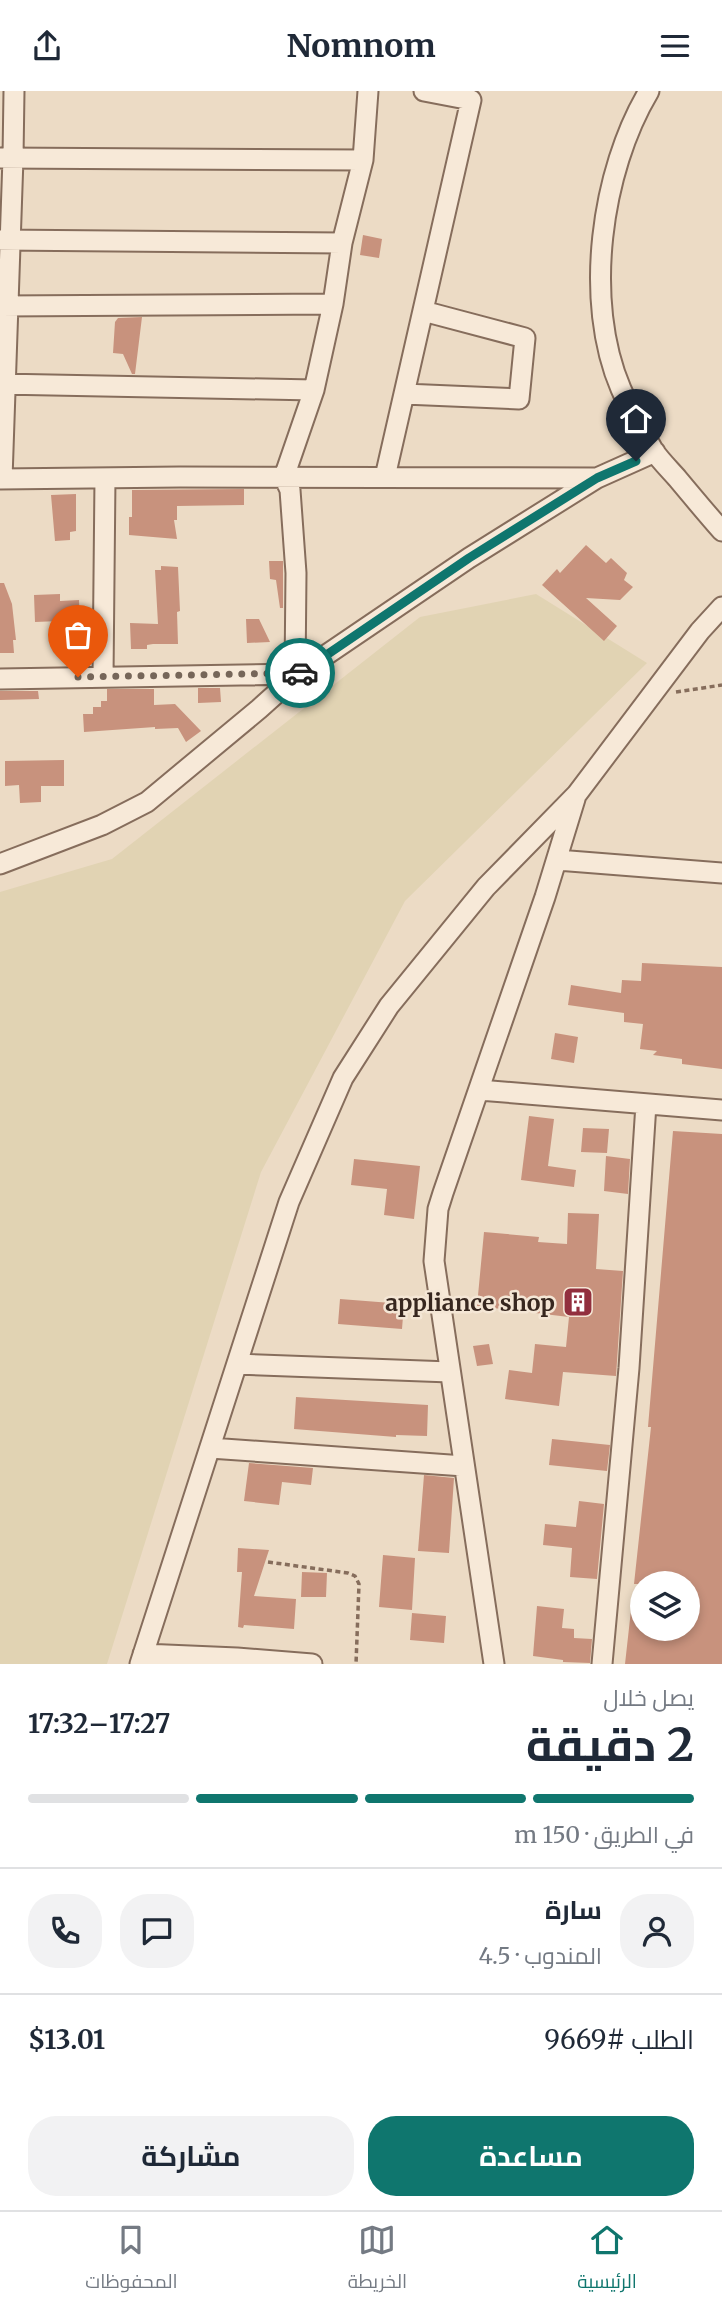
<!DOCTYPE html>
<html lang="ar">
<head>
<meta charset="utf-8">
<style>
	body { margin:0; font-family:Merriweather,Cairo,serif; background:#f2f2f3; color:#1f2937; direction:rtl; height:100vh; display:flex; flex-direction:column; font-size:26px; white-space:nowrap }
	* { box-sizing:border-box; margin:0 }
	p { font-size:23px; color:#747a83 }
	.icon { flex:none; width:38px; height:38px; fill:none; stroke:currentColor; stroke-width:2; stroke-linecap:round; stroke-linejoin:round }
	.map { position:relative; height:1573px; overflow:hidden; direction:ltr }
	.details { display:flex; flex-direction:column; background:#fff; flex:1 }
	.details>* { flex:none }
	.tools { position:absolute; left:630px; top:1480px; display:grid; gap:14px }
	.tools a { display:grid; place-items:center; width:70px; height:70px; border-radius:50%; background:#fff; box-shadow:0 4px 10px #0003; font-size:35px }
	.pin { position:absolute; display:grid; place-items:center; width:60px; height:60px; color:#fff; margin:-72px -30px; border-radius:50% 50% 50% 0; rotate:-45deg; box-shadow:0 0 7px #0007 }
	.pin .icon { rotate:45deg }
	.courier { position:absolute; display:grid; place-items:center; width:70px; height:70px; margin:-35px; border:5px solid #0f766e; border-radius:50%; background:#fff; color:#222; box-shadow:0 2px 9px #0007 }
	.summary em { font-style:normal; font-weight:700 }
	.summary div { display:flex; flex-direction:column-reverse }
	.summary { display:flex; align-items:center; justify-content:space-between; height:119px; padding:0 28px }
	h1 { font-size:46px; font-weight:700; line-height:52px }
	.bar { display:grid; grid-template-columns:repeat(4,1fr); gap:10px 7px; align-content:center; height:84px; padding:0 28px }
	.bar i { height:9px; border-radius:5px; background:#e0e1e3 }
	.bar .selected { background:#0f766e }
	.bar p { grid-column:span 4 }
	.line { display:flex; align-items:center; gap:18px; padding:0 28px; border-top:2px solid #e0e1e3 }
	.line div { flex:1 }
	.round { display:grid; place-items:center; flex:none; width:74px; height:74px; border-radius:28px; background:#f2f2f3 }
	.action { display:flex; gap:14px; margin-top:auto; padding:14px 28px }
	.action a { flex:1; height:80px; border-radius:28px; background:#0f766e; color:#fff; font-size:28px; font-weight:700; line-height:80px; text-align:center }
	.action a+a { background:#f2f2f3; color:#1f2937 }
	header { display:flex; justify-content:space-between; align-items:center; height:91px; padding:0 28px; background:#fff; font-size:32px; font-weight:700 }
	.menu { display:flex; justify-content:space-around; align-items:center; height:98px; border-top:2px solid #e0e1e3; background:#fff; font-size:19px; color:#747a83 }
	.menu a { display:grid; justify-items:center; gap:4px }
	.menu .selected { color:#0f766e }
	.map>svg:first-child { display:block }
	.farmland { fill:#e1d3b3 }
	.building { fill:#c8927d }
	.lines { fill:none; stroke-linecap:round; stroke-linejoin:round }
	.minor-casing { stroke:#866d5c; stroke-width:23 }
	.path { stroke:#866d5c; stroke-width:3.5; stroke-dasharray:5 3.5; stroke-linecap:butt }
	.minor { stroke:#f7e9d8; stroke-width:19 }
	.done { stroke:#766659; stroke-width:7; stroke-dasharray:0 12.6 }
	.route { stroke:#0f766e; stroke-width:9 }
	.labels { text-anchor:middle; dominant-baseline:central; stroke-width:5; stroke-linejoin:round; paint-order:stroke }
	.poi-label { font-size:23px; font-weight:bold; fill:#37271f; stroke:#f4e6d5; text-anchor:end }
</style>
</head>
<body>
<header><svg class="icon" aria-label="menu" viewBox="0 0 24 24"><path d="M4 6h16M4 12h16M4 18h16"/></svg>Nomnom<svg class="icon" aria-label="share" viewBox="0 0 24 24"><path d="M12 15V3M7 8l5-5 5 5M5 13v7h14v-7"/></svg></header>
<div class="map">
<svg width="722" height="1573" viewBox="0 0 722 1573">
	<rect width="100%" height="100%" fill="#ecdbc5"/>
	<!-- farmland -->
	<path class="farmland" d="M 536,503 L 647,572 L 405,810 L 261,1081 L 107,1573 L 0,1573 L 0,801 L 112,768 L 420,526 Z"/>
	<!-- building -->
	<path class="building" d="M 363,144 L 382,148 L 379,167 L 360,164 Z
		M 142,226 L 135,283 L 132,283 L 123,263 L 113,262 L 115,231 L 118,227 Z
		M 244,398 L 244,414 L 177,415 L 177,429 L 174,429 L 177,448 L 129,444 L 129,426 L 132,426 L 132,399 Z
		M 76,403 L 76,440 L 70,441 L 70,449 L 55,450 L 51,404 Z
		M 586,454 L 606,472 L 611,467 L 627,482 L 624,489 L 633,496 L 620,509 L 586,507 L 617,535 L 604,550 L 542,494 L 557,478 L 560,482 Z
		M 269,470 L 283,470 L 283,517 L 280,517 L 276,489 L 270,488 Z
		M 161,475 L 178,476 L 180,520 L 177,521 L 178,553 L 153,553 L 147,554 L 147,558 L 131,558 L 130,532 L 158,533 L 155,479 L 161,479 Z
		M 0,492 L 4,492 L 12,513 L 16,549 L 13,549 L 14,562 L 0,562 Z
		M 60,503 L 60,510 L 79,509 L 81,556 L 67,556 L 67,548 L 60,548 L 60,530 L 35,531 L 34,504 Z
		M 246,528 L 259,528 L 270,551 L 247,552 Z
		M 198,597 L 220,597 L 221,611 L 198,612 Z
		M 107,598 L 154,598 L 154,614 L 175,613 L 201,640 L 186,651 L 178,637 L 155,638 L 155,636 L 84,641 L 83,623 L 93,623 L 93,616 L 101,616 L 101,610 L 107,610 Z
		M 0,600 L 38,600 L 39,608 L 0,609 Z
		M 64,669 L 64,695 L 41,695 L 41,711 L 20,712 L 19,694 L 5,695 L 5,670 Z
		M 642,872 L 722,876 L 722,978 L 682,973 L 682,968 L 653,964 L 657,960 L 640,958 L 643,933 L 624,931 L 624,922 L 568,914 L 571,894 L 621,902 L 622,889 L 641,890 Z
		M 555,942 L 578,946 L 574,972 L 551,968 Z
		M 529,1025 L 554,1028 L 548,1075 L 576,1079 L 574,1096 L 521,1089 Z
		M 583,1037 L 609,1038 L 607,1062 L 581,1061 Z
		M 673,1040 L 722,1043 L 722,1573 L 625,1573 L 633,1501 L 642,1502 L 642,1538 L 688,1538 L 688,1493 L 634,1493 L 651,1336 L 648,1336 Z
		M 606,1065 L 630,1068 L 628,1103 L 604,1100 Z
		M 354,1068 L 420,1075 L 414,1128 L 384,1124 L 387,1098 L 351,1094 Z
		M 568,1122 L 599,1123 L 596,1178 L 623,1180 L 616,1285 L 563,1281 L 559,1315 L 505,1308 L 509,1279 L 532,1282 L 535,1253 L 566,1256 L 569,1226 L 477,1215 L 484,1141 L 539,1146 L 538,1151 L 567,1153 Z
		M 340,1208 L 404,1213 L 402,1238 L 338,1233 Z
		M 489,1253 L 493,1273 L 477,1275 L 473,1255 Z
		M 296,1306 L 428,1314 L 427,1345 L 396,1344 L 396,1346 L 294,1338 Z
		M 552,1348 L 610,1354 L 607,1380 L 549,1374 Z
		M 249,1372 L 313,1377 L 311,1394 L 282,1391 L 279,1414 L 244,1410 Z
		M 424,1384 L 454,1387 L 449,1462 L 418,1460 Z
		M 579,1410 L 604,1413 L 597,1488 L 570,1486 L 572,1457 L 543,1454 L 545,1433 L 576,1436 Z
		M 238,1457 L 269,1459 L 254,1505 L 296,1508 L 294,1538 L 244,1534 L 243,1537 L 238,1536 L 242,1481 L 237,1481 Z
		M 383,1464 L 415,1467 L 412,1519 L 379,1516 Z
		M 302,1481 L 327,1482 L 326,1506 L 301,1506 Z
		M 537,1515 L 564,1518 L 562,1537 L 574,1538 L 574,1547 L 592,1548 L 590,1572 L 563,1571 L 563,1569 L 533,1565 Z
		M 412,1522 L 446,1525 L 444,1552 L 410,1549 Z"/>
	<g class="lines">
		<!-- minor casing -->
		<g class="minor-casing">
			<path id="minor" d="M 649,0 C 601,80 583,210 621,298 C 630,318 642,339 653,359 C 660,369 669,378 677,387 C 692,405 707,423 722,440
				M 0,67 L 363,69
				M 0,149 L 342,152
				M 0,215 L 333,213
				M 0,293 L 314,299
				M 404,303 L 519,308 L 525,247 L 423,220
				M 385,386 L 471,9 L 424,0
				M 0,388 L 180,386 L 597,387
				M 2,388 L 13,67 L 14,0
				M 295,584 L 296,482 L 290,399 L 284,386 L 314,299 L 333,213 L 342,152 L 363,69 L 368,0
				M 103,586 L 105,387
				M 0,588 L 298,583
				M 557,769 L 722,782
				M 0,773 L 102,734 L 147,711 L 259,618 L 298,583 L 469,467 L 597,387 L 655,361
				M 479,999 L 722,1019
				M 237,1273 L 450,1281
				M 210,1357 L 464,1375
				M 143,1563 L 237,1567 L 312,1573
				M 140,1573 L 289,1111 L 343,987 L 389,915 L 486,796 L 577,703 L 700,540 L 722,516
				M 494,1573 L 434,1170 L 438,1118 L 443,1102 L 545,806 L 575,708
				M 602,1573 L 629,1277 L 646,1013"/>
		</g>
		<!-- path -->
		<path class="path" d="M 676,601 L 722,594
			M 268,1471 L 348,1482 L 355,1485 L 359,1493 L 356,1573"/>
		<!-- minor -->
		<use href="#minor" class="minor"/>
	</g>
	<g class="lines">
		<!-- done -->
		<path class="done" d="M 78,586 L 300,582"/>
		<!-- route -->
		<path class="route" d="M 300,582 L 469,467 L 597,387 L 636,370"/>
	</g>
	<!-- icons -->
	<defs>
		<g id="building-square" transform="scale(1.575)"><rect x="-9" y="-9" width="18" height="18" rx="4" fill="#922f3e" stroke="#f4e6d5"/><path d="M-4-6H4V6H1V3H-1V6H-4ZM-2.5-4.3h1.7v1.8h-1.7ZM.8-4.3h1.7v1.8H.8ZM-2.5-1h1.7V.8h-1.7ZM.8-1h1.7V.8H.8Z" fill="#fff"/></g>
	</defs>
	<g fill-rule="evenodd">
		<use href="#building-square" x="578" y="1211"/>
	</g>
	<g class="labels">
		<!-- poi labels -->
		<g class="poi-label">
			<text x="555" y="1211">appliance shop</text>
		</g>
	</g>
</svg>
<div class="tools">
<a><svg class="icon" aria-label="layers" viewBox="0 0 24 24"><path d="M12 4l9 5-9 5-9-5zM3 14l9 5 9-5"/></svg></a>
</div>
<div class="pin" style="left:78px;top:586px;background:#ea580c"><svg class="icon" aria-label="bag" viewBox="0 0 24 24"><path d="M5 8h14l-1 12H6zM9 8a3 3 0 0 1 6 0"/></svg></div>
<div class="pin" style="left:636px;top:370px;background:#1f2937"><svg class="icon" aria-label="home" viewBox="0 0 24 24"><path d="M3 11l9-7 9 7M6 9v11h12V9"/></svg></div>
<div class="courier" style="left:300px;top:582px"><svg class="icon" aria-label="car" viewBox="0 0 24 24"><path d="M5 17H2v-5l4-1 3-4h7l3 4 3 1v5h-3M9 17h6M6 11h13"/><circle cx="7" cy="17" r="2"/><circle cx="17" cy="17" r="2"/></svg></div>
</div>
<section class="details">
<div class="summary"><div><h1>2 دقيقة</h1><p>يصل خلال</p></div><em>17:27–17:32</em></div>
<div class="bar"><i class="selected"></i><i class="selected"></i><i class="selected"></i><i></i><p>في الطريق · 150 m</p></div>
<div class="line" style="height:126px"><a class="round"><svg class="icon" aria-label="person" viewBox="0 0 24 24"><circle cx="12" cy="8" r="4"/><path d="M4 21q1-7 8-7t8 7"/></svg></a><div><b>سارة</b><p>المندوب · 4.5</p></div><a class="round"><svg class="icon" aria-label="chat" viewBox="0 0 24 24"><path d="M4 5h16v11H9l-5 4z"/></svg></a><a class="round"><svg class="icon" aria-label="phone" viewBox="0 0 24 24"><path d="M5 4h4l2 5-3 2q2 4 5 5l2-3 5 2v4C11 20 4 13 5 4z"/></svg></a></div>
<div class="line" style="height:91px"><div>الطلب #9669</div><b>$13.01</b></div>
<div class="action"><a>مساعدة</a><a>مشاركة</a></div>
</section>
<nav class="menu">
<a class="selected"><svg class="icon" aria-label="home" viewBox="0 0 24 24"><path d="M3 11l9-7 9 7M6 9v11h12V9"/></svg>الرئيسية</a>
<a><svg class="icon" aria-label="map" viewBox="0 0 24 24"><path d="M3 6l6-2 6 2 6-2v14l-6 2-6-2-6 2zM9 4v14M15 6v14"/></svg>الخريطة</a>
<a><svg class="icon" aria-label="saved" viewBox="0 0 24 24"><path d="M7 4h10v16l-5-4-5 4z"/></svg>المحفوظات</a>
</nav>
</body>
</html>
